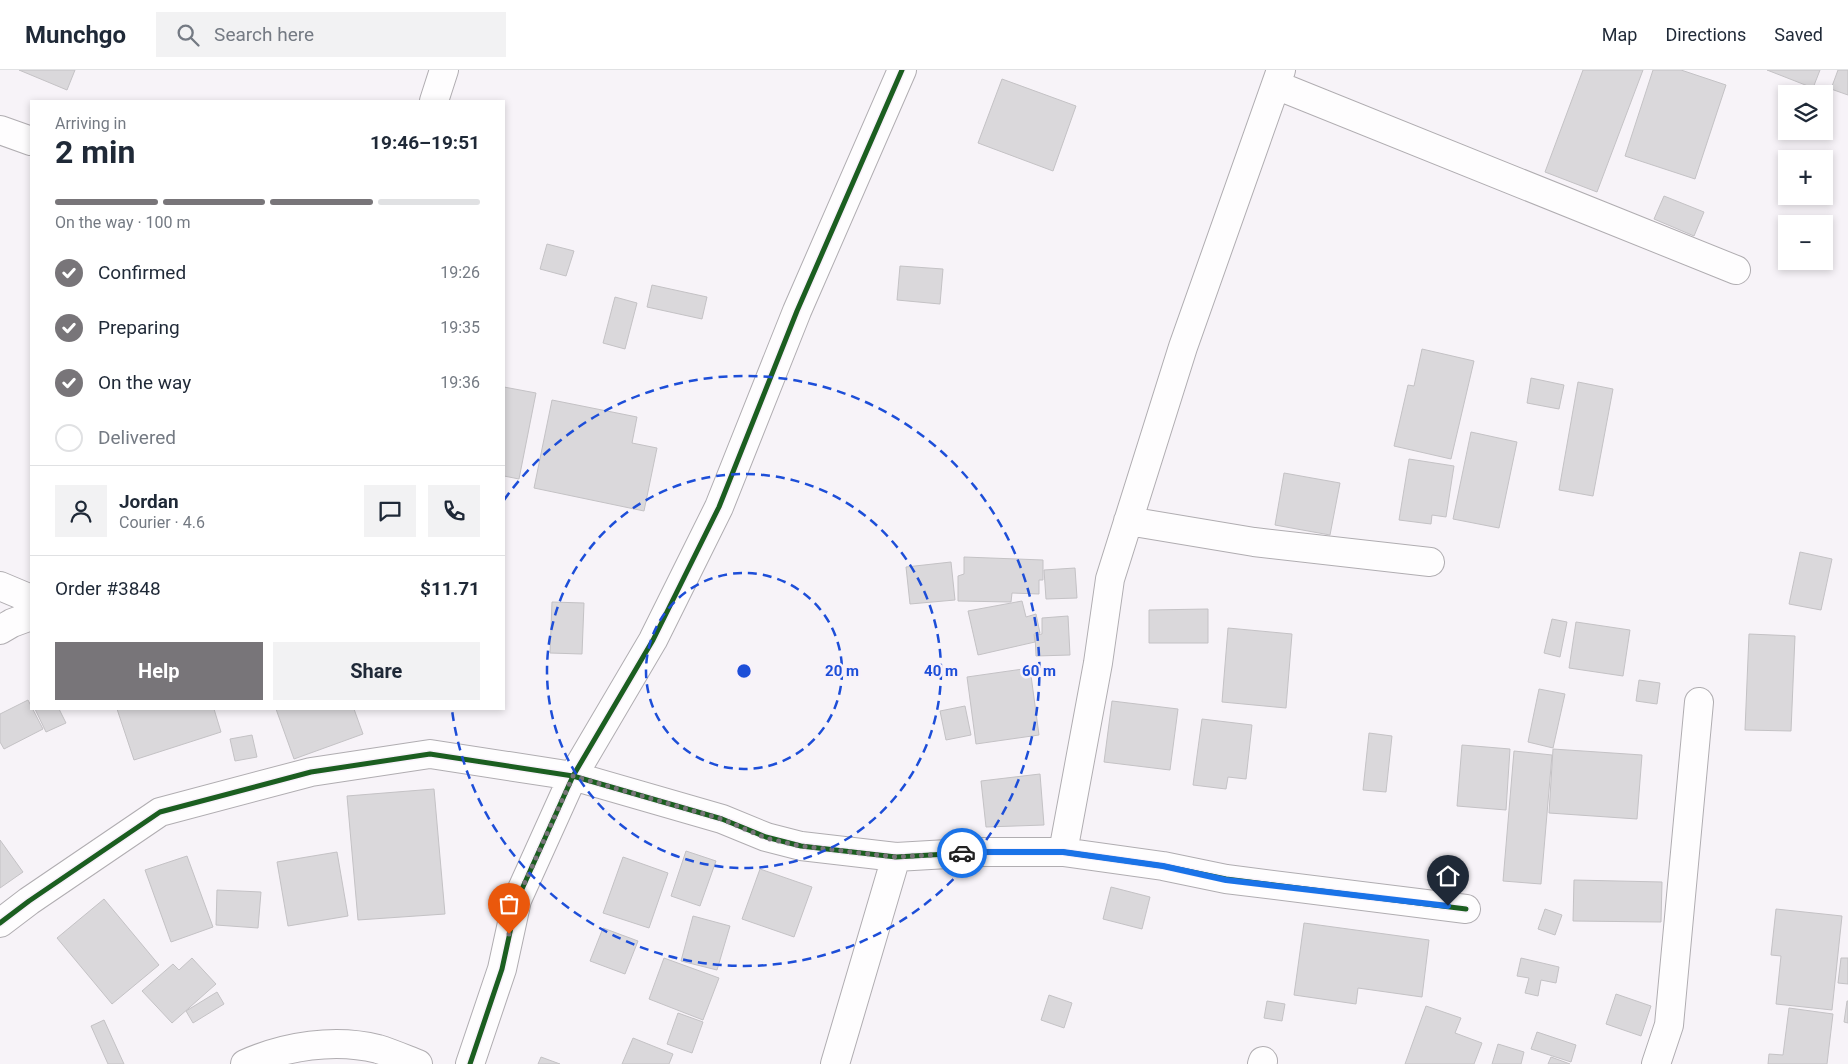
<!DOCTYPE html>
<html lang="en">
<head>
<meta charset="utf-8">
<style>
	body { margin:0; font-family:Roboto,sans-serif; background:#f2f2f3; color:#1f2937; height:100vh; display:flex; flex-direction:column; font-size:19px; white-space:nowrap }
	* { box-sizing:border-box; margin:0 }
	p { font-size:16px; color:#747a83 }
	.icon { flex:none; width:28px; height:28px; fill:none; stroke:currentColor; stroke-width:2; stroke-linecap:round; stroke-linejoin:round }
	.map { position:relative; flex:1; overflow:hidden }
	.drawer { position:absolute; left:30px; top:30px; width:475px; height:610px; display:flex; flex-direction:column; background:#fff; border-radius:0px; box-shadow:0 2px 8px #0003 }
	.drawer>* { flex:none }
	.controls { position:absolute; left:1778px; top:15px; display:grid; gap:10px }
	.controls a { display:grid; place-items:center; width:55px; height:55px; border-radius:0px; background:#fff; box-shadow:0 2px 8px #0003; font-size:25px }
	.pin { position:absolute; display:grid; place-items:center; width:42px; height:42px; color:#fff; margin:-51px -21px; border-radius:50% 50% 50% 0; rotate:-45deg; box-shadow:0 0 5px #0007 }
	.pin .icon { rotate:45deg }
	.courier { position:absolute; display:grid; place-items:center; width:50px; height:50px; margin:-25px; border:4px solid #1a73e8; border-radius:50%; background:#fff; color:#222; box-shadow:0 1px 6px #0007 }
	.overview em { font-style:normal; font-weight:700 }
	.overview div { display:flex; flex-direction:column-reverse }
	.overview { display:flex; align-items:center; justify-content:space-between; height:85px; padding:0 25px }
	h1 { font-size:32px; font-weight:700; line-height:38px }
	.bar { display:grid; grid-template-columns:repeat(4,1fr); gap:8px 5px; align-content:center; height:60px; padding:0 25px }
	.bar i { height:6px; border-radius:4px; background:#e0e1e3 }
	.bar .selected { background:#787579 }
	.bar p { grid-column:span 4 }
	.line { display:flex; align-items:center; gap:12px; padding:0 25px; border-top:1px solid #e0e1e3 }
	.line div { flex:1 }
	.round { display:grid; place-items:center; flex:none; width:52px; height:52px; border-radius:0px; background:#f2f2f3 }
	ol { padding:0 25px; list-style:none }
	li { display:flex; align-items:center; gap:15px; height:55px }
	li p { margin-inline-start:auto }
	li .icon { padding:5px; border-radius:50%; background:#787579; color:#fff; stroke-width:4 }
	li:last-child { color:#747a83 }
	li i { width:28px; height:28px; border:2px solid #e0e1e3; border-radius:50% }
	.button { display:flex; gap:10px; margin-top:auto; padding:10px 25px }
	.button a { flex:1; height:58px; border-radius:0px; background:#787579; color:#fff; font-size:20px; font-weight:700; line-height:58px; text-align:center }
	.button a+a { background:#f2f2f3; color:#1f2937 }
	header { display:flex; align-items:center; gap:30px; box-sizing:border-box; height:70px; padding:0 25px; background:#fff; border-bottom:1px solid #e0e1e3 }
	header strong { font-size:24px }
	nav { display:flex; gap:28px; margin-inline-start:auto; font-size:18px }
	.search { width:350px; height:45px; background:#f2f2f3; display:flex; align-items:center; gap:12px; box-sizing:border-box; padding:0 18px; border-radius:0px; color:#747a83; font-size:19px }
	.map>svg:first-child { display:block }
	.building { fill:#dad8db; stroke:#c4c2c5 }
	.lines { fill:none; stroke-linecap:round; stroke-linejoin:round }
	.minor-casing { stroke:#b0adb1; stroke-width:30 }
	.minor { stroke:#fefdfe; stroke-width:28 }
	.cycleway-casing { stroke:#f8f1fa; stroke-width:8 }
	.cycleway { stroke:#1b5e20; stroke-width:5 }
	.done { stroke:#787579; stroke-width:5; stroke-dasharray:0 9 }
	.route { stroke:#1a73e8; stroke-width:6 }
	.ring { fill:none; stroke:#1d4ed8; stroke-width:2.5; stroke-dasharray:9 6 }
	.centre { fill:#1d4ed8; stroke:#f8f1fa; stroke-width:2.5 }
	.ring-label { font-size:15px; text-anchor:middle; font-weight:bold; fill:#1d4ed8; stroke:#f8f1fa; stroke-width:5; stroke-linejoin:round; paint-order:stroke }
</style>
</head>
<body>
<header>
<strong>Munchgo</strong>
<div class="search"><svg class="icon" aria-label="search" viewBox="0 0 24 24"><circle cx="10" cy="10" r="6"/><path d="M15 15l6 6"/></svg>Search here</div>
<nav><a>Map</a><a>Directions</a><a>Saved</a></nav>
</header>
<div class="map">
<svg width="1848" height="994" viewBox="0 0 1848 994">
	<rect width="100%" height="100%" fill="#f7f3f8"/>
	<!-- building -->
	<path class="building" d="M 19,0 L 75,0 L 67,20 Z
		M 1583,0 L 1643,0 L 1597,122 L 1545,102 Z
		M 1653,0 L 1681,0 L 1726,15 L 1695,109 L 1625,86 Z
		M 1767,0 L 1820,0 L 1813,18 Z
		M 1838,0 L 1848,0 L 1848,25 L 1831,19 Z
		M 1002,9 L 1076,36 L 1053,101 L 978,73 Z
		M 1664,126 L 1704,142 L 1694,166 L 1654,149 Z
		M 547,174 L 574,181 L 566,206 L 540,199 Z
		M 900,196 L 943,199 L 940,234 L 897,230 Z
		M 652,215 L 707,227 L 702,249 L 647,237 Z
		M 615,227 L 637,233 L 625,279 L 603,273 Z
		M 1422,279 L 1474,291 L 1451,389 L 1394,376 L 1408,315 L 1414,316 Z
		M 1531,308 L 1564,315 L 1559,339 L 1527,333 Z
		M 1578,312 L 1613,319 L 1593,426 L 1559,420 Z
		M 504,317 L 536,323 L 519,409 L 504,406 Z
		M 552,330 L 637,347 L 632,373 L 657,378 L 644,441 L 534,418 Z
		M 1471,362 L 1517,372 L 1499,458 L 1453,449 Z
		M 1409,389 L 1454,396 L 1446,447 L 1432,445 L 1431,454 L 1399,450 Z
		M 1284,403 L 1340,413 L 1330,465 L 1275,455 Z
		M 1800,482 L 1832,489 L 1821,540 L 1789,534 Z
		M 964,487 L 1043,490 L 1043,510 L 1039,510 L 1039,524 L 1012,523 L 1011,532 L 958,531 L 958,506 L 964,504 Z
		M 951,492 L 955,530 L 910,534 L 906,497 Z
		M 1075,498 L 1077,528 L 1046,529 L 1044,500 Z
		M 1022,531 L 1026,547 L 1036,544 L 1040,563 L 1034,564 L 1035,572 L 978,585 L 968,541 Z
		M 552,532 L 584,533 L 582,584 L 550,583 Z
		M 1208,539 L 1208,573 L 1149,573 L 1149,540 Z
		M 1068,546 L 1070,585 L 1036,586 L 1035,565 L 1042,564 L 1042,548 Z
		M 1552,549 L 1567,552 L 1560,587 L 1544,583 Z
		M 1576,552 L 1630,560 L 1623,606 L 1569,598 Z
		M 1228,558 L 1292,564 L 1286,638 L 1222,632 Z
		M 1749,564 L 1795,566 L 1791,661 L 1745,660 Z
		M 1030,598 L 1039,665 L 976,674 L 967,607 Z
		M 1639,610 L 1660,613 L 1657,634 L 1636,631 Z
		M 1539,619 L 1565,624 L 1553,678 L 1528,672 Z
		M 28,630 L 43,659 L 4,679 L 0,672 L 0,644 Z
		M 1112,631 L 1178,639 L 1170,700 L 1104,692 Z
		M 965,636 L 971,665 L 946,670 L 940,641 Z
		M 35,639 L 59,639 L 66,653 L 46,662 Z
		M 117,639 L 214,639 L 221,662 L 134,690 Z
		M 276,639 L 354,639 L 363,664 L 294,689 Z
		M 1202,649 L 1252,655 L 1246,709 L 1228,707 L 1226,719 L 1193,715 Z
		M 1369,663 L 1392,666 L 1386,722 L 1363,720 Z
		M 252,665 L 257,687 L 235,691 L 230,669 Z
		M 1462,675 L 1510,679 L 1506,740 L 1457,736 Z
		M 1553,679 L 1642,685 L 1637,749 L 1549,743 Z
		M 1514,681 L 1552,685 L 1541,814 L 1503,811 Z
		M 1040,704 L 1044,755 L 986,757 L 981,711 Z
		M 434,719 L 445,844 L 358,850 L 347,726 Z
		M 0,770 L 23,802 L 0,818 Z
		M 686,781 L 716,791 L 700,836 L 671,826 Z
		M 337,782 L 348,846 L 288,856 L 277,792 Z
		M 187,786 L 213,857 L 171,872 L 145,800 Z
		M 623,787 L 668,803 L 649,858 L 603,843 Z
		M 760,799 L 812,817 L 794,867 L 742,849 Z
		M 1574,810 L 1662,812 L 1661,852 L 1573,851 Z
		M 1111,817 L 1150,827 L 1142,859 L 1103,849 Z
		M 217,820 L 261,822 L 258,858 L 216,855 Z
		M 104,829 L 159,895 L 112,934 L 57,868 Z
		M 1545,839 L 1562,845 L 1555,865 L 1538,859 Z
		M 1776,839 L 1842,846 L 1832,940 L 1776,934 L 1781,886 L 1771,885 Z
		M 693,846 L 730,856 L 717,900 L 681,891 Z
		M 1304,853 L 1429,870 L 1422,927 L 1358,918 L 1356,934 L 1294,925 Z
		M 603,858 L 638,871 L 625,904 L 590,891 Z
		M 192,888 L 216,914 L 172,953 L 142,921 L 173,894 L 179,900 Z
		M 664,888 L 719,908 L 703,950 L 649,929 Z
		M 1521,888 L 1559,897 L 1556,913 L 1541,910 L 1538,926 L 1525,923 L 1529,908 L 1517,906 Z
		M 1841,888 L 1848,888 L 1848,914 L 1838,913 Z
		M 217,922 L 224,934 L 193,953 L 186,941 Z
		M 1616,924 L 1651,936 L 1641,966 L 1606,954 Z
		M 1049,925 L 1072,933 L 1064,958 L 1041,950 Z
		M 1267,931 L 1285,934 L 1282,951 L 1264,948 Z
		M 1847,931 L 1848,931 L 1848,953 L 1844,952 Z
		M 1426,936 L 1461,948 L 1455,963 L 1482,973 L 1474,994 L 1405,994 Z
		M 1789,938 L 1833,944 L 1827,994 L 1768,994 L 1769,984 L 1783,985 Z
		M 678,943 L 703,952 L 692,983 L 667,974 Z
		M 104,950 L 124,994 L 108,994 L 91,956 Z
		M 1537,962 L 1576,975 L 1571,992 L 1531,979 Z
		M 633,968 L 673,984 L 669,994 L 622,994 Z
		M 1498,974 L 1524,982 L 1521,994 L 1492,994 Z
		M 541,987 L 560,994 L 538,994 Z
		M 1551,987 L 1570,994 L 1548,994 Z"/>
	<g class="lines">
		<!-- minor casing -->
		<g class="minor-casing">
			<path id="minor" d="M 1276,15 L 1736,200
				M 434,31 L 444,0
				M 0,60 L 31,71
				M 1128,451 L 1254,472 L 1430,492
				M 0,516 L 31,529
				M 0,560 L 12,553 L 31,546
				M 1063,782 L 1098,593 L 1110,509 L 1183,277 L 1281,0
				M 0,853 L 29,831 L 160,742 L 311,702 L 430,684 L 573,706 L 722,749 L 766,767 L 801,776 L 896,787 L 982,782 L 1063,782 L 1163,796 L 1226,809 L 1466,839
				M 245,994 C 285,976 335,968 378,979 C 391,983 405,989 418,994
				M 470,994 L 502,899 L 517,830 L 573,706 L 653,570 L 719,437 L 797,241 L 902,0
				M 835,994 L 896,787
				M 1262,994 L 1263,991
				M 1656,994 L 1669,955 L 1699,632"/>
		</g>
		<!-- minor -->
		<use href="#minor" class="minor"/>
		<!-- cycleway casing -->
		<g class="cycleway-casing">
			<path id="cycleway" d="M 0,853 L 29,831 L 160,742 L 311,702 L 430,684 L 573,706 L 722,749 L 766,767 L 801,776 L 896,787 L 982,782 L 1063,782 L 1163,796 L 1226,809 L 1466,839
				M 470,994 L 502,899 L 517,830 L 573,706 L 653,570 L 719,437 L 797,241 L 902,0"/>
		</g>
		<!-- cycleway -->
		<use href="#cycleway" class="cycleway"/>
	</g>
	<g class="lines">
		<!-- done -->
		<path class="done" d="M 509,864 L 517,830 L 573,706 L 722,749 L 766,768 L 801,776 L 896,787 L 962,783"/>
		<!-- route -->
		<path class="route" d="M 962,783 L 982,782 L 1063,782 L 1163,796 L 1226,810 L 1448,836"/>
	</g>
	<!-- distance rings -->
	<g class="ring">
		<circle cx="744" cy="601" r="98"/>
		<circle cx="744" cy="601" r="197"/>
		<path d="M504 430A295 295 0 1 1 452 640"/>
	</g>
	<circle cx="744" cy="601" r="8" class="centre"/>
	<g class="ring-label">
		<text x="842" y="606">20 m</text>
		<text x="941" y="606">40 m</text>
		<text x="1039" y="606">60 m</text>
	</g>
</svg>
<div class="controls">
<a><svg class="icon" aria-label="layers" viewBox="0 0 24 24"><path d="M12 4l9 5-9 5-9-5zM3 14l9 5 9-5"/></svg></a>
<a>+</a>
<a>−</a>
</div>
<div class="pin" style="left:509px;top:864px;background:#ea580c"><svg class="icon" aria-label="bag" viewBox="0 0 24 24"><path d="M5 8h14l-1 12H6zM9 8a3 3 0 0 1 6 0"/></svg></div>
<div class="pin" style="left:1448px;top:836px;background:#1f2937"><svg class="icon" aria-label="home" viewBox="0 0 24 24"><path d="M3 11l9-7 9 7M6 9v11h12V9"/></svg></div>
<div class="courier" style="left:962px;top:783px"><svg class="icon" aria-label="car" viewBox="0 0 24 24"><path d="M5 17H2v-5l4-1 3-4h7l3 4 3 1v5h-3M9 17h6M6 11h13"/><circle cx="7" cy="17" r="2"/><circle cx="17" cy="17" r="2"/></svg></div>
<section class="drawer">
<div class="overview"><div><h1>2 min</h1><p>Arriving in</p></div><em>19:46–19:51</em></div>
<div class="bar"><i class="selected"></i><i class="selected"></i><i class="selected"></i><i></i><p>On the way · 100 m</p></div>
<ol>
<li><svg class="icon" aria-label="check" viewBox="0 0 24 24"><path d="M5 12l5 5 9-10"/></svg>Confirmed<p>19:26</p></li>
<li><svg class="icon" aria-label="check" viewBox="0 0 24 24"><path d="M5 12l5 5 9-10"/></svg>Preparing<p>19:35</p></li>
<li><svg class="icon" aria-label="check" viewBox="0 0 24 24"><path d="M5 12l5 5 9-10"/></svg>On the way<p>19:36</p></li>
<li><i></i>Delivered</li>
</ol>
<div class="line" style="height:90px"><a class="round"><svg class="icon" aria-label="person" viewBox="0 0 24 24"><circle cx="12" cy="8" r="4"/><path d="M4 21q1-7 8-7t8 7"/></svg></a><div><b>Jordan</b><p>Courier · 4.6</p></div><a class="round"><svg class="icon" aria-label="chat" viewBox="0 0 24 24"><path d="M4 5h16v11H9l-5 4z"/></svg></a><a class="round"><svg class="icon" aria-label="phone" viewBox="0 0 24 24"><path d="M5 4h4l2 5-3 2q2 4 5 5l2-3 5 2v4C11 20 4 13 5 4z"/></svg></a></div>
<div class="line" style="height:65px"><div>Order #3848</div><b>$11.71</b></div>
<div class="button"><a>Help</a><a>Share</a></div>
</section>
</div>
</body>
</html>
